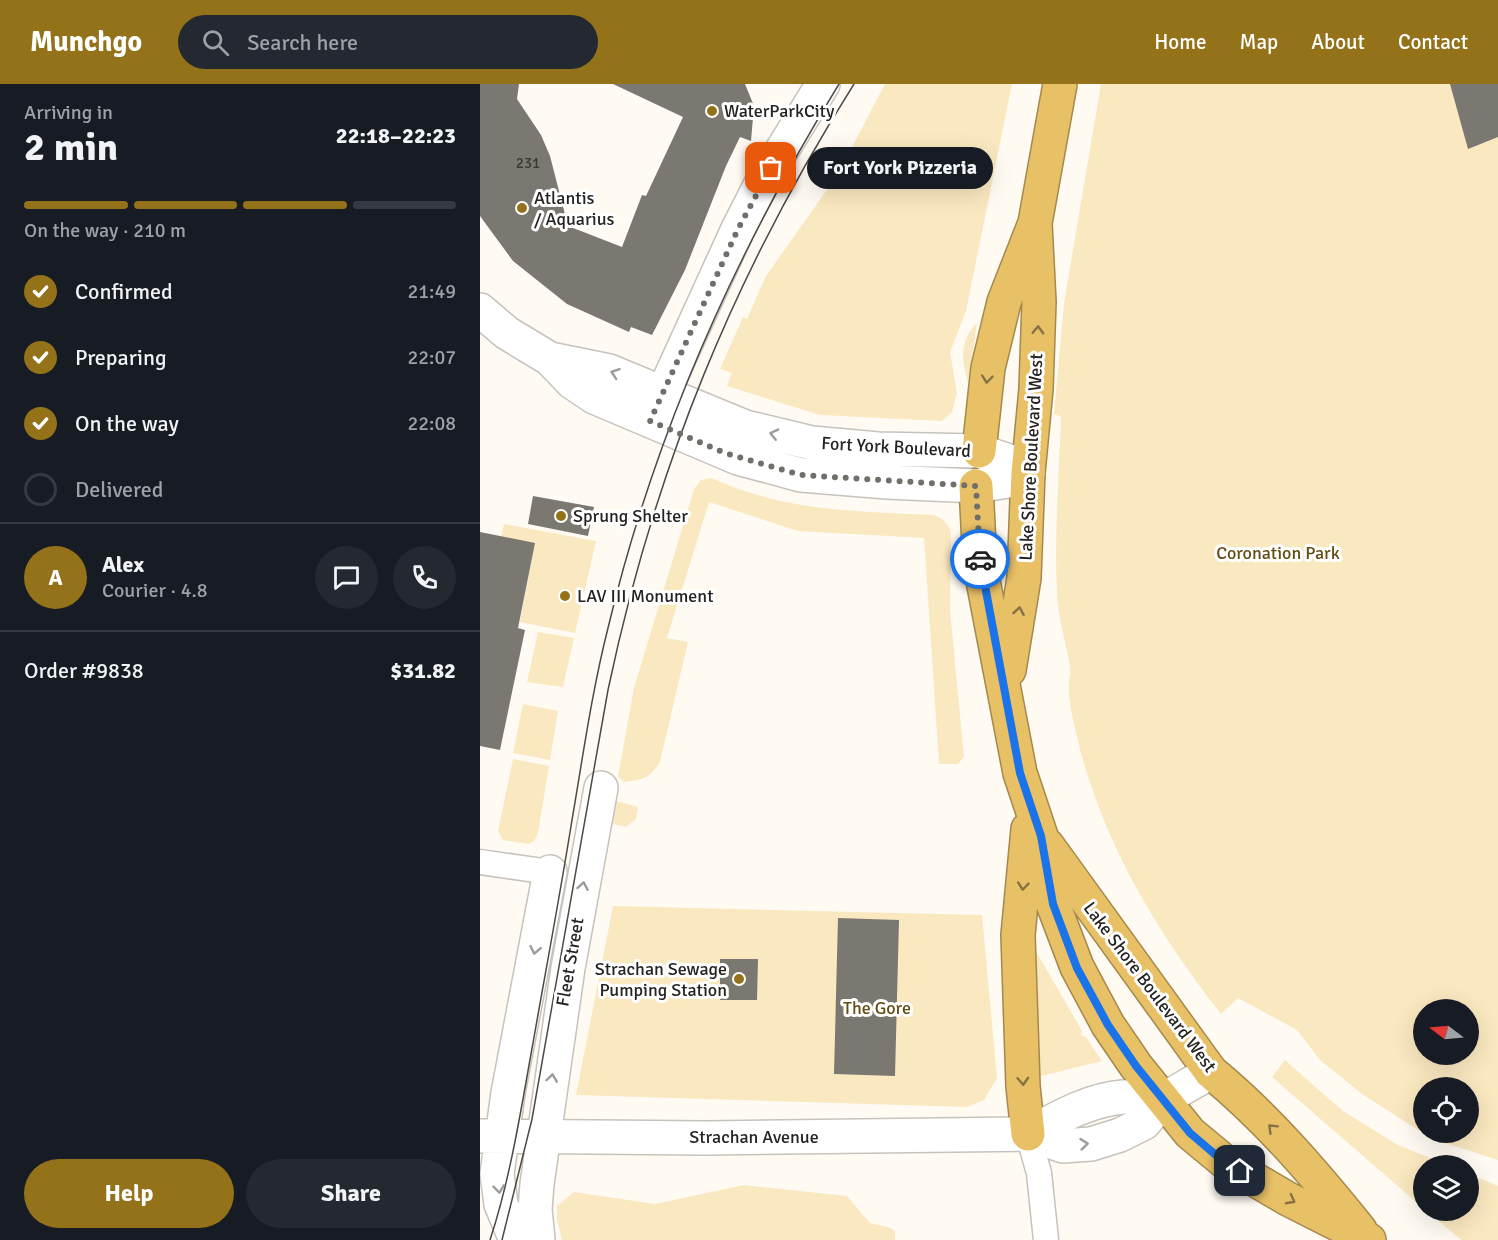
<!DOCTYPE html>
<html lang="en">
<head>
<meta charset="utf-8">
<style>
	body { margin:0; font-family:Signika,sans-serif; background:#242831; color:#f1f3f6; height:100vh; display:flex; flex-direction:column; font-size:22px; white-space:nowrap }
	* { box-sizing:border-box; margin:0 }
	p { font-size:20px; color:#9ea1a6 }
	.icon { flex:none; width:33px; height:33px; fill:none; stroke:currentColor; stroke-width:2; stroke-linecap:round; stroke-linejoin:round }
	.map { position:relative; flex:1; overflow:hidden }
	.details { display:flex; flex-direction:column; background:#171b24; width:480px }
	.details>* { flex:none }
	.needle { width:39px; rotate:286deg }
	.buttons { position:absolute; left:933px; top:915px; display:grid; gap:12px }
	.buttons a { display:grid; place-items:center; width:66px; height:66px; border-radius:50%; background:#171b24; box-shadow:0 6px 24px #0002; font-size:30px }
	.pin { position:absolute; display:grid; place-items:center; width:51px; height:51px; color:#fff; margin:-26px; border-radius:12px; box-shadow:0 3px 9px #0006 }
	.courier { position:absolute; display:grid; place-items:center; width:60px; height:60px; margin:-30px; border:4px solid #1a73e8; border-radius:50%; background:#fff; color:#222; box-shadow:0 2px 8px #0007 }
	.bubble { position:absolute; height:42px; border-radius:21px; background:#171b24; box-shadow:0 6px 24px #0002; font-size:20px; font-weight:700; line-height:42px; text-align:center }
	.headline em { font-style:normal; font-weight:700 }
	.headline div { display:flex; flex-direction:column-reverse }
	.headline { display:flex; align-items:center; justify-content:space-between; height:102px; padding:0 24px }
	h1 { font-size:39px; font-weight:700; line-height:45px }
	.bar { display:grid; grid-template-columns:repeat(4,1fr); gap:9px 6px; align-content:center; height:72px; padding:0 24px }
	.bar i { height:8px; border-radius:4px; background:#363941 }
	.bar .active { background:#937219 }
	.bar p { grid-column:span 4 }
	.line { display:flex; align-items:center; gap:15px; padding:0 24px; border-top:2px solid #363941 }
	.line div { flex:1 }
	.round { display:grid; place-items:center; flex:none; width:63px; height:63px; border-radius:32px; background:#242831 }
	ol { padding:0 24px; list-style:none }
	li { display:flex; align-items:center; gap:18px; height:66px }
	li p { margin-inline-start:auto }
	li .icon { padding:6px; border-radius:50%; background:#937219; color:#fff; stroke-width:4 }
	li:last-child { color:#9ea1a6 }
	li i { width:33px; height:33px; border:3px solid #363941; border-radius:50% }
	.action { display:flex; gap:12px; margin-top:auto; padding:12px 24px }
	.action a { flex:1; height:69px; border-radius:36px; background:#937219; color:#fff; font-size:24px; font-weight:700; line-height:69px; text-align:center }
	.action a+a { background:#242831; color:#f1f3f6 }
	header { display:flex; align-items:center; gap:36px; box-sizing:border-box; height:84px; padding:0 30px; background:#937219; color:#fff }
	header strong { font-size:28px }
	nav { display:flex; gap:33px; margin-inline-start:auto; font-size:21px }
	.search { width:420px; height:54px; background:#242831; display:flex; align-items:center; gap:15px; box-sizing:border-box; padding:0 21px; border-radius:33px; color:#9ea1a6; font-size:22px }
	main { display:flex; flex:1; min-height:0 }
	.map>svg:first-child { display:block }
	.green { fill:#fae8c0; fill-rule:evenodd }
	.building { fill:#7b7771 }
	.lines { fill:none; stroke-linecap:round; stroke-linejoin:round }
	.street-casing { stroke:#c7c3bc; stroke-width:27 }
	.secondary-casing { stroke:#c7c3bc; stroke-width:36 }
	.highway-casing { stroke:#a4894e; stroke-width:36 }
	.street { stroke:#fff; stroke-width:24 }
	.secondary { stroke:#fff; stroke-width:33 }
	.highway { stroke:#e8c066; stroke-width:33 }
	.tram { stroke:#4c4946; stroke-width:1.5 }
	.oneway { stroke:#867244 }
	.oneway2 { stroke:#9d9c9b }
	.done { stroke:#716f6a; stroke-width:6; stroke-dasharray:0 10.8 }
	.route { stroke:#1a73e8; stroke-width:8 }
	.poi-dot { fill:#937219; stroke:#fff; stroke-width:2 }
	.labels { text-anchor:middle; dominant-baseline:central; stroke-width:6; stroke-linejoin:round; paint-order:stroke }
	.number-label { font-size:15px; fill:#3a3835 }
	.poi-label { font-size:18px; fill:#252321; stroke:#fff; text-anchor:start }
	.street-label { font-size:18px; fill:#252321; stroke:#fff }
	.park-label { font-size:18px; fill:#644d12; stroke:#fff }
</style>
</head>
<body>
<header>
<strong>Munchgo</strong>
<div class="search"><svg class="icon" aria-label="search" viewBox="0 0 24 24"><circle cx="10" cy="10" r="6"/><path d="M15 15l6 6"/></svg>Search here</div>
<nav><a>Home</a><a>Map</a><a>About</a><a>Contact</a></nav>
</header>
<main>
<section class="details">
<div class="headline"><div><h1>2 min</h1><p>Arriving in</p></div><em>22:18–22:23</em></div>
<div class="bar"><i class="active"></i><i class="active"></i><i class="active"></i><i></i><p>On the way · 210 m</p></div>
<ol>
<li><svg class="icon" aria-label="check" viewBox="0 0 24 24"><path d="M5 12l5 5 9-10"/></svg>Confirmed<p>21:49</p></li>
<li><svg class="icon" aria-label="check" viewBox="0 0 24 24"><path d="M5 12l5 5 9-10"/></svg>Preparing<p>22:07</p></li>
<li><svg class="icon" aria-label="check" viewBox="0 0 24 24"><path d="M5 12l5 5 9-10"/></svg>On the way<p>22:08</p></li>
<li><i></i>Delivered</li>
</ol>
<div class="line" style="height:108px"><b class="round" style="background:#937219;color:#fff">A</b><div><b>Alex</b><p>Courier · 4.8</p></div><a class="round"><svg class="icon" aria-label="chat" viewBox="0 0 24 24"><path d="M4 5h16v11H9l-5 4z"/></svg></a><a class="round"><svg class="icon" aria-label="phone" viewBox="0 0 24 24"><path d="M5 4h4l2 5-3 2q2 4 5 5l2-3 5 2v4C11 20 4 13 5 4z"/></svg></a></div>
<div class="line" style="height:78px"><div>Order #9838</div><b>$31.82</b></div>
<div class="action"><a>Help</a><a>Share</a></div>
</section>
<div class="map">
<svg width="1018" height="1156" viewBox="0 0 1018 1156">
	<rect width="100%" height="100%" fill="#fffbf3"/>
	<!-- green -->
	<path class="green" d="M 405,0 L 532,0 L 486,227 L 470,268 L 477,309 L 472,328 L 462,337 L 340,331 L 247,302 L 252,289 L 240,285 L 263,233 L 267,235 L 286,192 L 358,90 Z
		M 621,0 L 1018,0 L 1018,1076 L 962,1058 L 938,1046 L 882,1010 L 840,976 L 817,946 L 758,914 L 741,930 C 671,840 617,749 593,636 C 591,625 588,611 589,600 C 589,594 591,588 590,582 C 586,558 578,535 577,510 C 574,452 579,392 581,333 L 574,330 L 584,219 ZM 944,926 L 988,926 L 988,970 L 944,970 ZM 944,1004 L 988,1004 L 988,1048 L 944,1048 Z
		M 497,239 L 488,299 C 481,276 479,257 497,239 Z
		M 231,394 C 308,428 372,427 453,431 C 464,434 467,439 471,448 L 470,526 L 484,673 L 478,680 L 459,680 L 444,454 L 318,447 L 229,418 L 187,554 L 208,558 L 180,678 C 171,694 162,696 144,698 L 138,692 L 154,604 L 214,405 L 221,396 Z
		M 24,440 L 116,457 L 95,549 L 40,538 L 52,473 L 25,468 L 21,452 Z
		M 58,548 L 94,554 L 83,603 L 47,598 Z
		M 43,620 L 78,627 L 70,676 L 33,669 Z
		M 33,675 L 69,682 L 58,749 L 54,757 L 48,760 L 23,756 L 18,747 Z
		M 132,716 L 158,723 L 156,735 L 146,743 L 129,739 Z
		M 133,822 L 502,831 L 517,994 L 504,1016 L 487,1023 L 96,1011 Z
		M 557,869 L 602,947 L 601,951 L 606,953 L 622,977 L 558,993 L 555,871 Z
		M 805,976 L 863,1027 L 918,1061 L 968,1081 L 944,1082 L 943,1124 L 792,993 Z
		M 989,1090 L 1018,1102 L 1018,1156 L 981,1156 L 947,1127 L 988,1126 Z
		M 264,1101 L 367,1112 L 390,1139 L 411,1144 L 415,1148 L 415,1156 L 82,1156 L 77,1136 L 77,1122 L 94,1108 L 175,1120 Z"/>
	<!-- building -->
	<path class="building" d="M 0,0 L 39,0 L 37,15 L 61,51 L 70,72 L 88,142 L 142,163 L 162,111 L 166,112 L 203,33 L 133,0 L 265,0 L 274,22 L 271,57 L 260,53 L 246,82 L 205,186 L 172,251 L 151,243 L 149,248 L 87,220 L 33,177 L 0,132 Z
		M 970,0 L 1018,0 L 1018,53 L 988,65 Z
		M 53,412 L 114,423 L 108,452 L 48,440 Z
		M 0,448 L 55,459 L 38,544 L 45,546 L 20,666 L 0,662 Z
		M 358,834 L 419,836 L 415,992 L 354,990 Z
		M 240,875 L 278,875 L 277,916 L 240,916 Z"/>
	<g class="lines">
		<!-- street casing -->
		<g class="street-casing">
			<path id="street" d="M 0,778 L 70,788
				M 548,1050 L 559,1089 L 566,1156"/>
		</g>
		<!-- secondary casing -->
		<g class="secondary-casing">
			<path id="secondary" d="M 0,226 L 27,249 L 70,275 L 92,298 L 114,313 L 258,374 L 321,391 L 407,398 L 496,402 L 535,396 L 548,389 L 538,380 L 499,367 L 398,365 L 332,359 L 265,343 L 129,287 L 70,275
				M 175,327 L 258,145 L 281,100 L 343,0
				M 548,1050 C 578,1034 608,1016 643,1013 C 656,1012 671,1015 684,1015
				M 0,1052 L 226,1054 L 548,1050 L 583,1062 L 611,1060 L 640,1051 L 664,1039 L 684,1015 L 731,988
				M 36,1156 L 21,1120 L 17,1090 L 28,1009 L 70,788
				M 58,1156 L 55,1125 L 57,1100 L 88,884 L 121,704"/>
		</g>
		<!-- highway casing -->
		<g class="highway-casing">
			<path id="highway" d="M 499,367 L 508,284 L 524,218 L 555,139 L 580,0
				M 496,402 L 500,481 L 540,689 L 561,752 L 573,820 L 597,883 L 628,941 L 656,982 L 710,1049 L 745,1078 L 808,1115 L 889,1156
				M 529,586 L 544,494 L 548,389 L 556,305 L 559,218 L 555,139
				M 567,761 L 731,988 C 787,1034 834,1089 880,1146
				M 548,1050 L 543,1002 L 538,851 L 548,745"/>
		</g>
		<!-- street -->
		<use href="#street" class="street"/>
		<!-- secondary -->
		<use href="#secondary" class="secondary"/>
		<!-- highway -->
		<use href="#highway" class="highway"/>
		<!-- tram -->
		<path class="tram" d="M 10,1156 C 31,1092 41,1025 53,959 C 66,885 80,811 92,736 C 103,672 112,607 128,544 C 174,351 256,168 359,0
			M 22,1156 L 52,1035 L 128,606 C 174,387 254,190 374,0"/>
	</g>
	<!-- one-way arrows -->
	<defs><path id="oneway-chevron" d="M-2-3.5L2.5 0L-2 3.5" fill="none" stroke-width="1.6" stroke-linecap="round" stroke-linejoin="round" transform="scale(1.5)"/></defs>
	<g class="oneway">
		<use href="#oneway-chevron" transform="translate(558 246) rotate(-88)"/>
		<use href="#oneway-chevron" transform="translate(507 295) rotate(96)"/>
		<use href="#oneway-chevron" transform="translate(539 527) rotate(-80)"/>
		<use href="#oneway-chevron" transform="translate(543 802) rotate(96)"/>
		<use href="#oneway-chevron" transform="translate(543 997) rotate(87)"/>
		<use href="#oneway-chevron" transform="translate(792 1044) rotate(-135)"/>
		<use href="#oneway-chevron" transform="translate(811 1116) rotate(28)"/>
	</g>
	<g class="oneway2">
		<use href="#oneway-chevron" transform="translate(135 289) rotate(-161)"/>
		<use href="#oneway-chevron" transform="translate(294 350) rotate(-167)"/>
		<use href="#oneway-chevron" transform="translate(103 802) rotate(-80)"/>
		<use href="#oneway-chevron" transform="translate(55 866) rotate(101)"/>
		<use href="#oneway-chevron" transform="translate(72 994) rotate(-82)"/>
		<use href="#oneway-chevron" transform="translate(604 1060) rotate(-6)"/>
		<use href="#oneway-chevron" transform="translate(19 1105) rotate(83)"/>
	</g>
	<g class="lines">
		<!-- done -->
		<path class="done" d="M 291,84 L 258,145 L 170,337 L 245,369 L 321,391 L 496,402 L 500,475"/>
		<!-- route -->
		<path class="route" d="M 500,475 L 540,689 L 561,752 L 573,820 L 597,884 L 628,941 L 656,982 L 710,1049 L 744,1078 L 760,1087"/>
	</g>
	<!-- markers -->
	<g class="poi-dot">
		<circle cx="232" cy="27" r="6"/>
		<circle cx="42" cy="124" r="6"/>
		<circle cx="81" cy="432" r="6"/>
		<circle cx="85" cy="512" r="6"/>
		<circle cx="259" cy="895" r="6"/>
	</g>
	<g class="labels">
		<!-- number labels -->
		<g class="number-label">
			<text x="48" y="79">231</text>
		</g>
		<!-- poi labels -->
		<g class="poi-label">
			<text x="244" y="27">WaterParkCity</text>
			<text x="54" y="114">Atlantis<tspan x="54" dy="21">/ Aquarius</tspan></text>
			<text x="93" y="432">Sprung Shelter</text>
			<text x="97" y="512">LAV III Monument</text>
			<text x="247" y="885" text-anchor="end">Strachan Sewage<tspan x="247" dy="21">Pumping Station</tspan></text>
		</g>
		<!-- street labels -->
		<g class="street-label">
			<text transform="translate(416 363) rotate(3)">Fort York Boulevard</text>
			<text transform="translate(551 373) rotate(-87)">Lake Shore Boulevard West</text>
			<text transform="translate(90 878) rotate(-80)">Fleet Street</text>
			<text transform="translate(670 903) rotate(53)">Lake Shore Boulevard West</text>
			<text x="274" y="1053">Strachan Avenue</text>
		</g>
		<!-- park labels -->
		<g class="park-label">
			<text x="798" y="469">Coronation Park</text>
			<text x="397" y="924">The Gore</text>
		</g>
	</g>
</svg>
<div class="buttons">
<a><svg class="needle" viewBox="-14 -14 28 28"><path d="M0-13l5 13h-10z" fill="#e53935"/><path d="M0 13l5-13h-10z" fill="#9ea1a6"/></svg></a>
<a><svg class="icon" aria-label="locate" viewBox="0 0 24 24"><circle cx="12" cy="12" r="6"/><path d="M12 2v4M12 18v4M2 12h4M18 12h4"/></svg></a>
<a><svg class="icon" aria-label="layers" viewBox="0 0 24 24"><path d="M12 4l9 5-9 5-9-5zM3 14l9 5 9-5"/></svg></a>
</div>
<div class="pin" style="left:291px;top:84px;background:#ea580c"><svg class="icon" aria-label="bag" viewBox="0 0 24 24"><path d="M5 8h14l-1 12H6zM9 8a3 3 0 0 1 6 0"/></svg></div>
<div class="pin" style="left:760px;top:1087px;background:#1f2937"><svg class="icon" aria-label="home" viewBox="0 0 24 24"><path d="M3 11l9-7 9 7M6 9v11h12V9"/></svg></div>
<div class="courier" style="left:500px;top:475px"><svg class="icon" aria-label="car" viewBox="0 0 24 24"><path d="M5 17H2v-5l4-1 3-4h7l3 4 3 1v5h-3M9 17h6M6 11h13"/><circle cx="7" cy="17" r="2"/><circle cx="17" cy="17" r="2"/></svg></div>
<div class="bubble" style="left:327px;top:63px;width:186px">Fort York Pizzeria</div>
</div>
</main>
</body>
</html>
